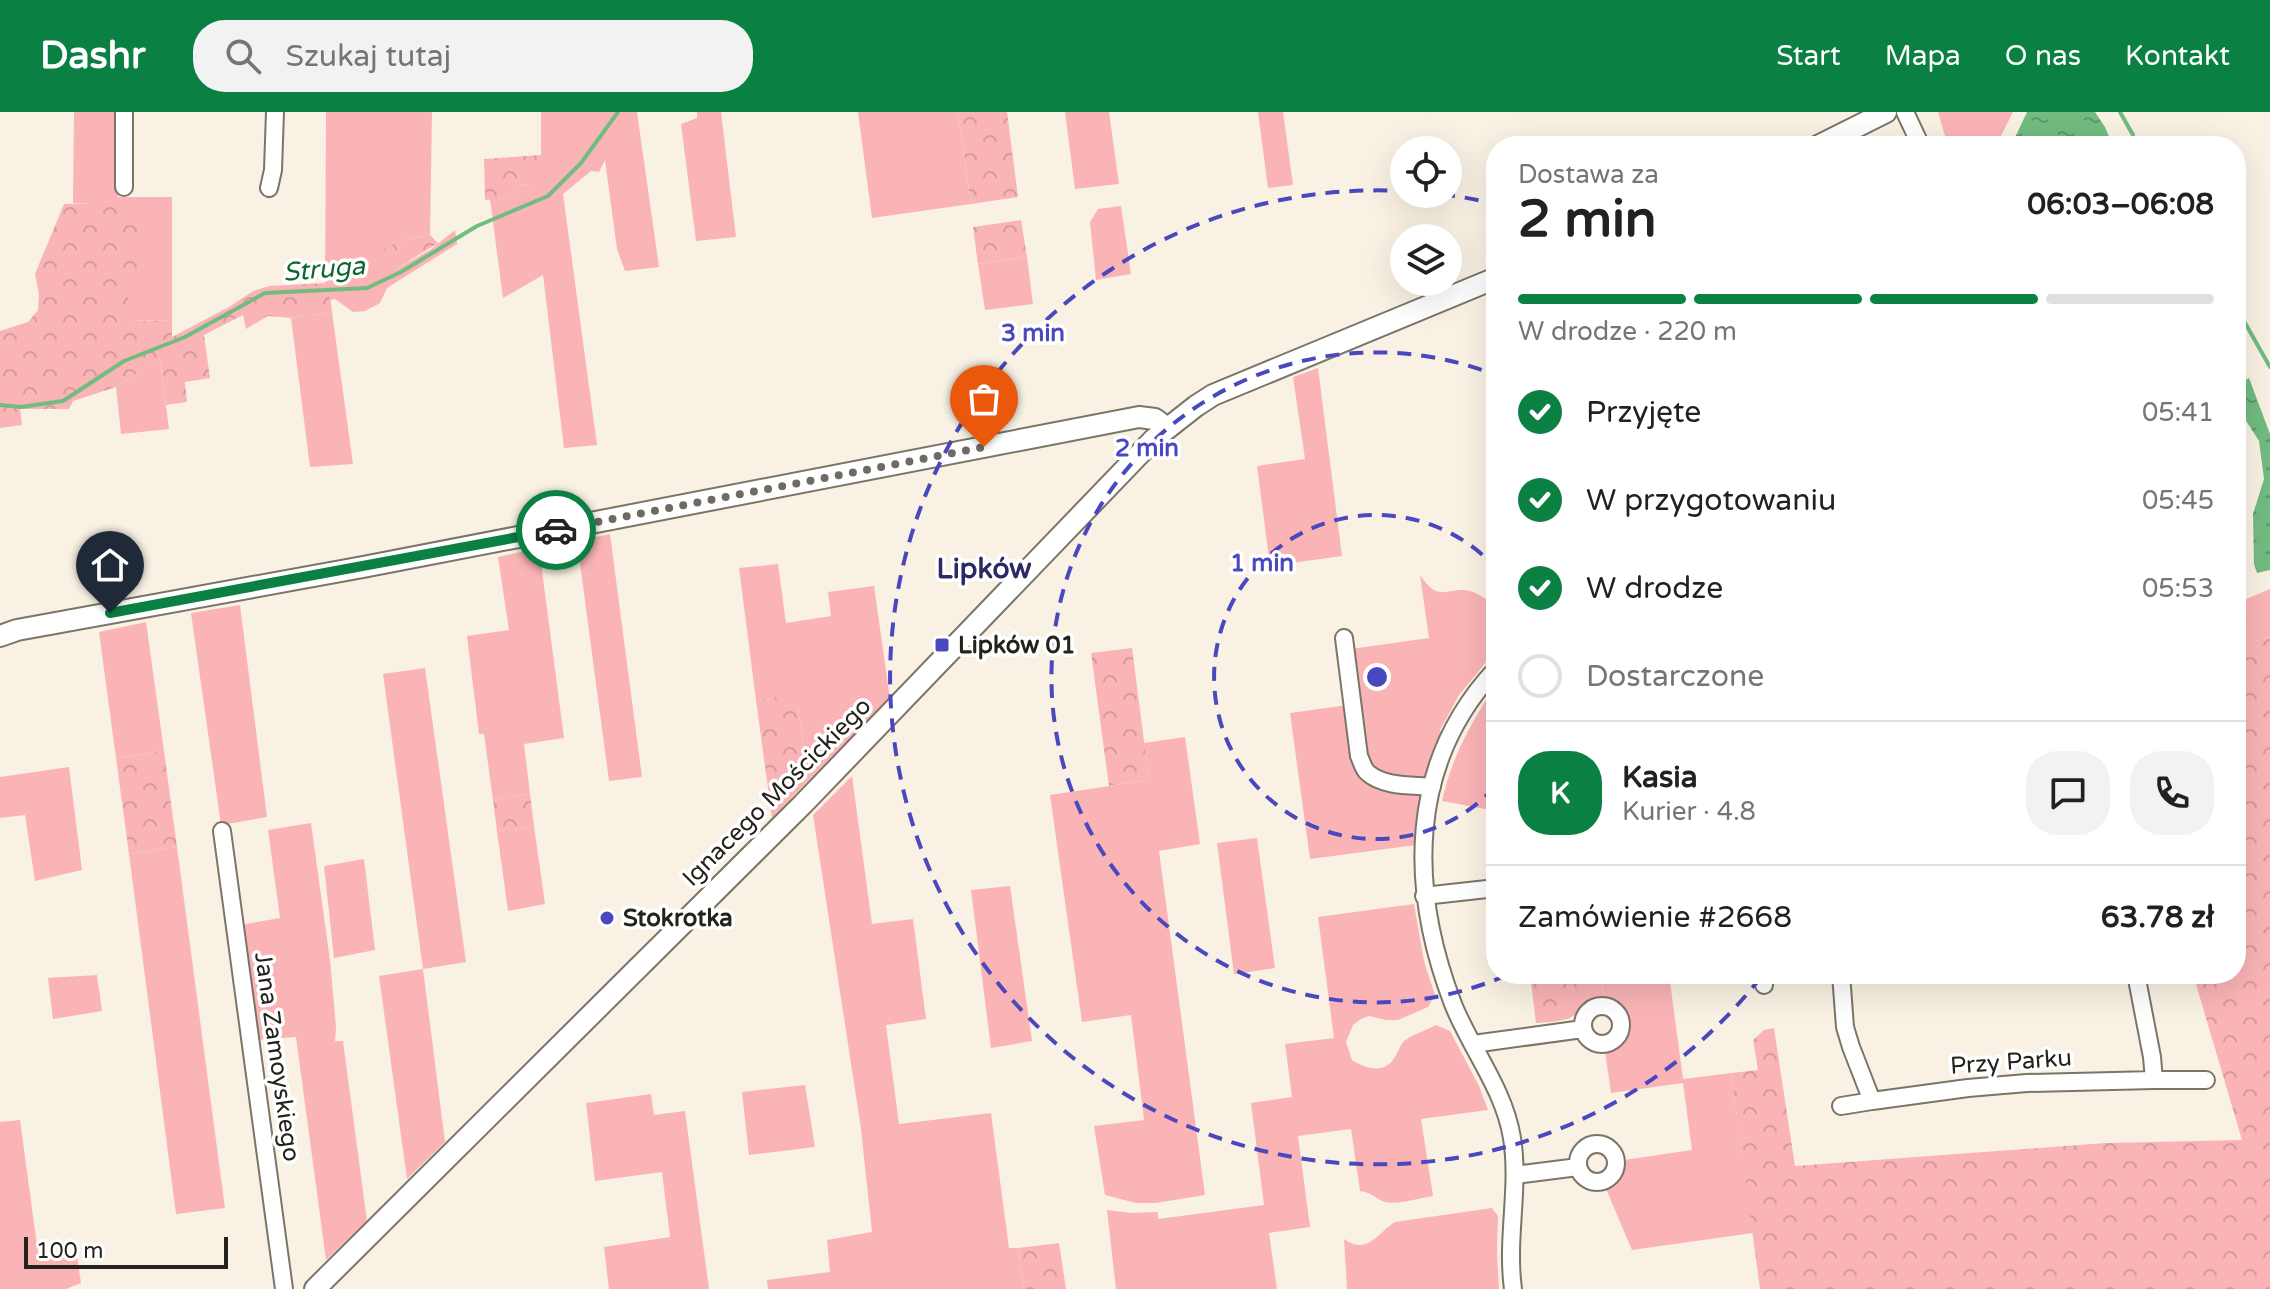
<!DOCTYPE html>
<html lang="pl">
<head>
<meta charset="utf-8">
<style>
	body { margin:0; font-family:"Varela Round",sans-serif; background:#f2f2f2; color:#202124; height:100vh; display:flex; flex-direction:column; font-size:30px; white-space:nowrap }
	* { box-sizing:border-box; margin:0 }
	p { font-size:26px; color:#757577 }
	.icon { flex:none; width:44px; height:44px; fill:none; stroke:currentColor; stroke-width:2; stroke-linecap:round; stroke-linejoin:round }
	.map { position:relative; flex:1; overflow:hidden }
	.details { position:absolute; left:1486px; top:24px; width:760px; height:848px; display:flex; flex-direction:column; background:#fff; border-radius:32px; box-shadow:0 8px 32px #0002 }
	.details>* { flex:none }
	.fabs { position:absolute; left:1390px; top:24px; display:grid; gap:16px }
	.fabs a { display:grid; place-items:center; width:72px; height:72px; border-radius:50%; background:#fff; box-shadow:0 8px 32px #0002; font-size:40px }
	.scale { position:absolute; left:24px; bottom:20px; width:204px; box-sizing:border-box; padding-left:8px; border:4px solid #24221d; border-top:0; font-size:22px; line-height:28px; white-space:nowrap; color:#24221d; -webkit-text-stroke:6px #fff; paint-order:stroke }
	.pin { position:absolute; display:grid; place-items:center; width:68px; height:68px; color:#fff; margin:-82px -34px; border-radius:50% 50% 50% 0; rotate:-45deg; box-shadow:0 0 8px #0007 }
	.pin .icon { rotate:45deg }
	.courier { position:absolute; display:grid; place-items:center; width:80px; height:80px; margin:-40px; border:6px solid #0b8043; border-radius:50%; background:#fff; color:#222; box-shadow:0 2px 10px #0007 }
	.head em { font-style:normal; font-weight:800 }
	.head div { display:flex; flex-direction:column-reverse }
	.head { display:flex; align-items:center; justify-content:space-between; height:136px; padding:0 32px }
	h1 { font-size:52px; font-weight:800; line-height:60px }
	.bar { display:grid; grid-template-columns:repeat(4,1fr); gap:12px 8px; align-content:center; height:96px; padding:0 32px }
	.bar i { height:10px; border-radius:6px; background:#e0e0e0 }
	.bar .on { background:#0b8043 }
	.bar p { grid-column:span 4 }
	.line { display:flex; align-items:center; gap:20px; padding:0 32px; border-top:2px solid #e0e0e0 }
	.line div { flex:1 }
	.round { display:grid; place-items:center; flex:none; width:84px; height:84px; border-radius:32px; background:#f2f2f2 }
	ol { padding:0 32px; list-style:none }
	li { display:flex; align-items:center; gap:24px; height:88px }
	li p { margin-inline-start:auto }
	li .icon { padding:8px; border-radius:50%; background:#0b8043; color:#fff; stroke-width:4 }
	li:last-child { color:#757577 }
	li i { width:44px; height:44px; border:4px solid #e0e0e0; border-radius:50% }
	header { display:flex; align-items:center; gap:48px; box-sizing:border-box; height:112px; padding:0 40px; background:#0b8043; color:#fff }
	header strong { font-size:38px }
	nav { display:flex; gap:44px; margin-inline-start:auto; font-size:28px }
	.search { width:560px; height:72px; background:#f2f2f2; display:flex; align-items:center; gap:20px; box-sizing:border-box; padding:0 28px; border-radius:32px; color:#757577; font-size:30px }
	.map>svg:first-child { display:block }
	.green { fill:#fab4b6 }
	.forest { fill:url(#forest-crowns) }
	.water { fill:url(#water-ripples) }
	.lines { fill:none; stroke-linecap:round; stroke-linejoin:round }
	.stream { stroke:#71bc81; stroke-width:4 }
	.minor-casing { stroke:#7b7568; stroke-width:20 }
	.tertiary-casing { stroke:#7b7568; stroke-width:24 }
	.minor { stroke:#fff; stroke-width:16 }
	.tertiary { stroke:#fff; stroke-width:20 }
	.done { stroke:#6f6b63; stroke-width:8; stroke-dasharray:0 14.4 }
	.route { stroke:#0b8043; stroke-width:10 }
	.ring { fill:none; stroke:#4a48be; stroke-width:4; stroke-dasharray:14 10 }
	.poi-dot { fill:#4a48be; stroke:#fff; stroke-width:3 }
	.labels { text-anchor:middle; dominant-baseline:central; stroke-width:7; stroke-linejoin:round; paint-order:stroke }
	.poi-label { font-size:24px; font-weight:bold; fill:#24221d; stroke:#fff; text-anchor:start }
	.street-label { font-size:24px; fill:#24221d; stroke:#fff }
	.water-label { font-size:26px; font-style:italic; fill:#0f652f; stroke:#fff }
	.quarter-label { font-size:28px; font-weight:bold; fill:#2a2b66; stroke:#fff }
	.centre { fill:#4a48be; stroke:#fff; stroke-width:4 }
	.ring-label { font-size:24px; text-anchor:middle; font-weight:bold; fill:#4a48be; stroke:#fff; stroke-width:7; stroke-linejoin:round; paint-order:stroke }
</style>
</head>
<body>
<header>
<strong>Dashr</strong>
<div class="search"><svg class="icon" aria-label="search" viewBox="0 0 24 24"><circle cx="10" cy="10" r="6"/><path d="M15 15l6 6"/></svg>Szukaj tutaj</div>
<nav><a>Start</a><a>Mapa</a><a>O nas</a><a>Kontakt</a></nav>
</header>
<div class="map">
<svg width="2270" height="1177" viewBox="0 0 2270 1177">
	<defs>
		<pattern id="forest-crowns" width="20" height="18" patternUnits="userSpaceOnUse" patternTransform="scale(2)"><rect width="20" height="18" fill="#fab4b6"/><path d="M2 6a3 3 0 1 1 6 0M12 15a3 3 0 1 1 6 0" fill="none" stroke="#d69a9c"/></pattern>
		<pattern id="water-ripples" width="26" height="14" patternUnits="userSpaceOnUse" patternTransform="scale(2)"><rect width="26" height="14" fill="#71bc81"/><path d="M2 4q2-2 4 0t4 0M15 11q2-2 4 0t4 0" fill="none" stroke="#5d9869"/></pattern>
	</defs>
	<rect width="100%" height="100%" fill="#f9f2e4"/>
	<!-- green -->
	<path class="green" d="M 74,0 L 118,0 L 118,85 L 172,85 L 172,208 L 128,209 L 128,168 L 143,169 L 118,107 L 118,91 L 73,91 Z
		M 326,0 L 432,0 L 430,123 L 400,129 L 378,167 L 430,138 L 455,118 L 457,132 L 387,176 L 380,191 L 365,199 L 353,200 L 335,187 L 331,188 L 330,184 L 325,181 Z
		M 541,0 L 637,0 L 659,155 L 625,159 L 617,137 L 605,48 L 599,60 L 591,59 L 563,82 L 597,333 L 564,336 L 543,163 L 503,186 L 490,87 L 511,86 L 517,74 L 529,72 L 541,74 Z
		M 697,0 L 721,0 L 736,125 L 696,129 L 681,12 L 697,6 Z
		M 858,0 L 958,0 L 971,92 L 872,106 Z
		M 1065,0 L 1109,0 L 1119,72 L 1075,77 Z
		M 1258,0 L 1283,0 L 1293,73 L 1268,76 Z
		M 1938,0 L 2013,0 L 1996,34 L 1948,34 Z
		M 1121,94 L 1131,162 L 1096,168 L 1090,110 L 1098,97 Z
		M 1027,145 L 1033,192 L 985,198 L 978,152 Z
		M 332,200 L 353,352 L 310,355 L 291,206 Z
		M 160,247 L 169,317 L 121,322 L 116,275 Z
		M 1318,256 L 1342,444 L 1270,454 L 1257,354 L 1305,347 L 1293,265 Z
		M 610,422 L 642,665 L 609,669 L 577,429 Z
		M 539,436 L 564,626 L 524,632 L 530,682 L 493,688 L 484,622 L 479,622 L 467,524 L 509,518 L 498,445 Z
		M 778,452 L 786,511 L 831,504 L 828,480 L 874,474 L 890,587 L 808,669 L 798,596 C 786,582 773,586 756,588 L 739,456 Z
		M 1420,463 C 1440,494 1449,472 1473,480 C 1481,483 1489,489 1496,494 L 1496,538 L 1459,583 L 1440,618 L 1444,621 L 1429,664 L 1425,668 L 1378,660 L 1366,649 L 1351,537 L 1429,526 Z
		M 2270,477 L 2270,525 L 2256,529 L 2237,491 Z
		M 240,493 L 267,705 L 221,713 L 191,501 Z
		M 146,510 L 164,639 L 116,646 L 99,520 Z
		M 425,556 L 466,850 L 423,857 L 445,1030 L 407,1067 L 379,864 L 423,857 L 383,562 Z
		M 1486,588 L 1496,589 L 1496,699 L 1442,689 C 1450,652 1466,620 1486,588 Z
		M 1348,593 L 1355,647 L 1420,680 L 1423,685 L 1416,733 L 1310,747 L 1290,601 Z
		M 1185,625 L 1200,732 L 1159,739 L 1205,1083 L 1156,1091 L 1136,1091 L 1105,1083 L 1094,1014 L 1144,1008 L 1131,903 L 1082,910 L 1050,683 L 1149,668 L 1144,631 Z
		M 69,655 L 82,758 L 35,769 L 25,703 L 0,706 L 0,665 Z
		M 852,664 L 872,812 L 913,807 L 926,907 L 886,913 L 899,1012 L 991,1001 L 1009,1136 L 1018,1136 L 1024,1177 L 768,1177 L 767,1168 L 830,1160 L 827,1128 L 872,1120 L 861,1017 L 813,703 Z
		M 311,711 L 330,848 L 336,915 L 335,929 L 343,929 L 367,1109 L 326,1148 L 296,925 L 256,928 L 240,813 L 280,806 L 268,718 Z
		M 534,714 L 545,792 L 508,799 L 497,719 Z
		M 1257,726 L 1275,856 L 1234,862 L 1217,731 Z
		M 177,735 L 225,1096 L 176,1102 L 129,742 Z
		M 364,747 L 375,838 L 334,846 L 324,754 Z
		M 1010,774 L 1032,929 L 991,936 L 971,778 Z
		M 1414,792 L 1424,849 L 1435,883 L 1428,895 L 1398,908 L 1386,908 L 1369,904 L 1361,907 L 1353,913 L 1346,930 L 1352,948 C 1367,958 1387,962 1396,943 C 1400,937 1400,931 1407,927 C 1416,921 1427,918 1436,913 L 1450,919 L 1479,974 L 1488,998 L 1421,1007 L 1433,1084 C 1419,1086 1399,1093 1385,1090 C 1376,1087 1371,1080 1360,1079 L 1351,1017 L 1298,1024 L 1310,1115 L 1269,1121 L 1277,1177 L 1116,1177 L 1107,1098 L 1131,1101 L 1158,1100 L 1158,1107 L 1264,1093 L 1251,991 L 1292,985 L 1285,932 L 1334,926 L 1318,805 Z
		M 1603,862 L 1669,862 L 1683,967 L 1731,961 L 1753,1121 L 1632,1138 L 1606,1077 C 1619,1071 1623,1062 1624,1048 L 1692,1038 L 1683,971 L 1611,981 L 1605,939 C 1635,929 1636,890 1602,887 Z
		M 97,863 L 102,899 L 53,907 L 48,866 Z
		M 805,973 L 815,1035 L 749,1043 L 742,980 Z
		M 651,982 L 654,1003 L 685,999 L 709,1177 L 609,1177 L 604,1135 L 670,1125 L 662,1060 L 595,1069 L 586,991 Z
		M 20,1008 L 39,1148 L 77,1144 L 81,1171 L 66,1177 L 0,1177 L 0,1010 Z
		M 1492,1096 L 1498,1104 L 1497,1142 L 1499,1177 L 1347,1177 L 1344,1127 C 1368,1144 1378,1120 1395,1110 Z"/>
	<!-- forest -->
	<path class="forest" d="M 958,0 L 1007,0 L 1018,85 L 971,92 Z
		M 541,43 L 541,75 L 529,72 L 517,74 L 511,86 L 485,88 L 484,47 Z
		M 118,90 L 118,107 L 144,115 L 143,169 L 128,169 L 128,209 L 172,208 L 172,225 L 229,195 L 253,179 L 269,174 L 325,171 L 325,181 L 330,184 L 332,200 L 291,206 L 268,204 L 246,217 L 243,203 L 204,223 L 210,266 L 185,270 L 187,290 L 166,293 L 160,247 L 116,275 L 73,289 L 69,297 L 20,297 L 22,313 L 0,316 L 0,219 L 28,210 L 38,198 L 39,183 L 35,162 L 64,92 Z
		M 1021,108 L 1027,145 L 978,152 L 973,115 Z
		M 430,123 L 438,131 L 378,168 L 378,140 L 400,129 Z
		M 2236,489 L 2256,529 L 2270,525 L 2270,1177 L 1760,1177 L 1731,961 L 1758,958 L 1753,928 L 1764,918 L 1774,916 L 1795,1054 L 2106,1031 L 2242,1028 L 2193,862 L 2236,862 Z
		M 1132,536 L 1149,668 L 1109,674 L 1091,541 Z
		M 779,585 L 791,588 L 798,596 L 808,669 L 772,706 L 756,588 Z
		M 164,639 L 177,735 L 129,742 L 116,646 Z
		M 530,682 L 534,714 L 497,719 L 493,688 Z
		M 1530,862 L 1603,862 L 1602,887 C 1583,888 1584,900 1569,906 C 1560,910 1546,910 1536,911 Z
		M 1059,1131 L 1066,1177 L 1024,1177 L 1018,1136 Z"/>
	<!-- water -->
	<path class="water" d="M 2027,0 L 2095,0 L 2105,15 L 2113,34 L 2011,34 Z
		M 2249,266 L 2270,322 L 2270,458 L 2257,461 L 2254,452 L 2253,402 L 2264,367 L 2259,329 L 2236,293 L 2236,273 Z"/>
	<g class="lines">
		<!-- stream -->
		<path class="stream" d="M 2120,0 L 2133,23 L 2130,34
			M 2236,195 L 2270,255
			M 0,293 L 21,295 L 63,289 L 124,249 L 185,225 L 265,181 L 367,176 L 401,160 L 477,114 L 548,84 L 581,51 L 618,0"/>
		<!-- minor casing -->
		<g class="minor-casing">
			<path id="minor" d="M 1905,0 L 1921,34
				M 124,75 L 124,0
				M 269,76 L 273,58 L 275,0
				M 1344,526 L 1359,644 C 1362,650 1363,657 1368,661 C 1384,675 1412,673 1432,675
				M 1496,557 C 1407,652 1409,777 1453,892 C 1471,937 1504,977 1512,1026 C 1520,1076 1506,1126 1513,1177
				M 222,719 L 284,1177
				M 1424,784 L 1496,776
				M 1762,862 L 1764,873
				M 1841,862 L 1845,915 L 1851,935 L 1872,989 L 1968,976 L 2027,971 L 2154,968
				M 2136,862 L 2152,945 L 2154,968 L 2206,968
				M1583 913a19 19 0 1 1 38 0a19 19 0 1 1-38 0Z
				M 1473,932 L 1583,917
				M 1841,994 L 1872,989
				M1578 1051a19 19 0 1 1 38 0a19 19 0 1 1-38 0Z
				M 1515,1063 L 1578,1055"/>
		</g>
		<!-- tertiary casing -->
		<g class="tertiary-casing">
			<path id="tertiary" d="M 1818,34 L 1886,0
				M 0,524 L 17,518 L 363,455 L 1139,305 L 1155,307 L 1167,316
				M 315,1177 L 803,692 L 1154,327 L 1196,294 L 1213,283 L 1496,166"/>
		</g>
		<!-- minor -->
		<use href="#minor" class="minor"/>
		<!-- tertiary -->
		<use href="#tertiary" class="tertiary"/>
	</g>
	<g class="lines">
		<!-- done -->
		<path class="done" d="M 556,418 L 984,335"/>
		<!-- route -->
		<path class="route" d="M 110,501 L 556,418"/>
	</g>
	<!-- distance rings -->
	<g class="ring">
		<path d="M1495 675A162 162 0 1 1 1495 455"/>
		<path d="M1507 863A325 325 0 1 1 1493 262"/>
		<path d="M1761 865A487 487 0 1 1 1402 79M1441 82A487 487 0 0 1 1495 92"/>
	</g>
	<!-- markers -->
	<g class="poi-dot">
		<rect x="934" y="525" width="16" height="16" rx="4"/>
		<circle cx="607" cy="806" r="8"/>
	</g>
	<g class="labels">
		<!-- poi labels -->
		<g class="poi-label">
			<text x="958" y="533">Lipków 01</text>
			<text x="623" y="806">Stokrotka</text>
		</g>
		<!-- street labels -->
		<g class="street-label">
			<text transform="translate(777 680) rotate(-45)">Ignacego Mościckiego</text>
			<text transform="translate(277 945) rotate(82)">Jana Zamoyskiego</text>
			<text transform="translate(2011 950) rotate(-4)">Przy Parku</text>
		</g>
		<!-- water labels -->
		<g class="water-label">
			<text transform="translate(324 157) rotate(-5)">Struga</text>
		</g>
		<!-- quarter labels -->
		<g class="quarter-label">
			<text x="984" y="457">Lipków</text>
		</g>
	</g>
	<circle cx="1377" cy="565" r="12" class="centre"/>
	<g class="ring-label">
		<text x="1033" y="229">3 min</text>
		<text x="1147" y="344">2 min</text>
		<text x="1262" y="459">1 min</text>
	</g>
</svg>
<div class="fabs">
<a><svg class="icon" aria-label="locate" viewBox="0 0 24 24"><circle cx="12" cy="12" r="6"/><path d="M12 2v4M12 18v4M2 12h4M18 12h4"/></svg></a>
<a><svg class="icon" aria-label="layers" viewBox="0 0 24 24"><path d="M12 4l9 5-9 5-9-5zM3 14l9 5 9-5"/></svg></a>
</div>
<div class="scale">100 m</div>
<div class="pin" style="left:984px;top:335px;background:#ea580c"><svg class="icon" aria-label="bag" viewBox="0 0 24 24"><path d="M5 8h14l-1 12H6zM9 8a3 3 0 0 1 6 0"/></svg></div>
<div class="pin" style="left:110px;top:501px;background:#1f2937"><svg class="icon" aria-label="home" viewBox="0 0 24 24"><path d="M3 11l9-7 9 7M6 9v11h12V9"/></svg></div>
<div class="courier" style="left:556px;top:418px"><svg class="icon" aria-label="car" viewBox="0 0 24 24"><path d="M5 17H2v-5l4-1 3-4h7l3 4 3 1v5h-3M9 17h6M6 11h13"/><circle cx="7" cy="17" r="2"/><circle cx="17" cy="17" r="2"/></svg></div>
<section class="details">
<div class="head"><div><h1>2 min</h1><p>Dostawa za</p></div><em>06:03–06:08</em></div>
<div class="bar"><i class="on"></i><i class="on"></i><i class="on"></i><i></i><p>W drodze · 220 m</p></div>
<ol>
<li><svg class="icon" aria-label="check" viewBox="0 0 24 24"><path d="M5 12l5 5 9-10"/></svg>Przyjęte<p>05:41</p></li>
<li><svg class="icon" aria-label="check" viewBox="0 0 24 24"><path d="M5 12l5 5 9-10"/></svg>W przygotowaniu<p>05:45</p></li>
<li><svg class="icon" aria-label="check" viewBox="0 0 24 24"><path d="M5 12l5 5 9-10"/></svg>W drodze<p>05:53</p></li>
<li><i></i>Dostarczone</li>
</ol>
<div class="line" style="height:144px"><b class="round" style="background:#0b8043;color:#fff">K</b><div><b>Kasia</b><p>Kurier · 4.8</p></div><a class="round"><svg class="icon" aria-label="chat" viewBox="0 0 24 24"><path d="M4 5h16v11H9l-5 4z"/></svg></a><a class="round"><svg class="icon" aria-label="phone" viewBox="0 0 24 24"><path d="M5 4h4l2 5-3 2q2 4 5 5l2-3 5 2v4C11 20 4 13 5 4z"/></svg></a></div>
<div class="line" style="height:104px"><div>Zamówienie #2668</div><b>63.78 zł</b></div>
</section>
</div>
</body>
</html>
